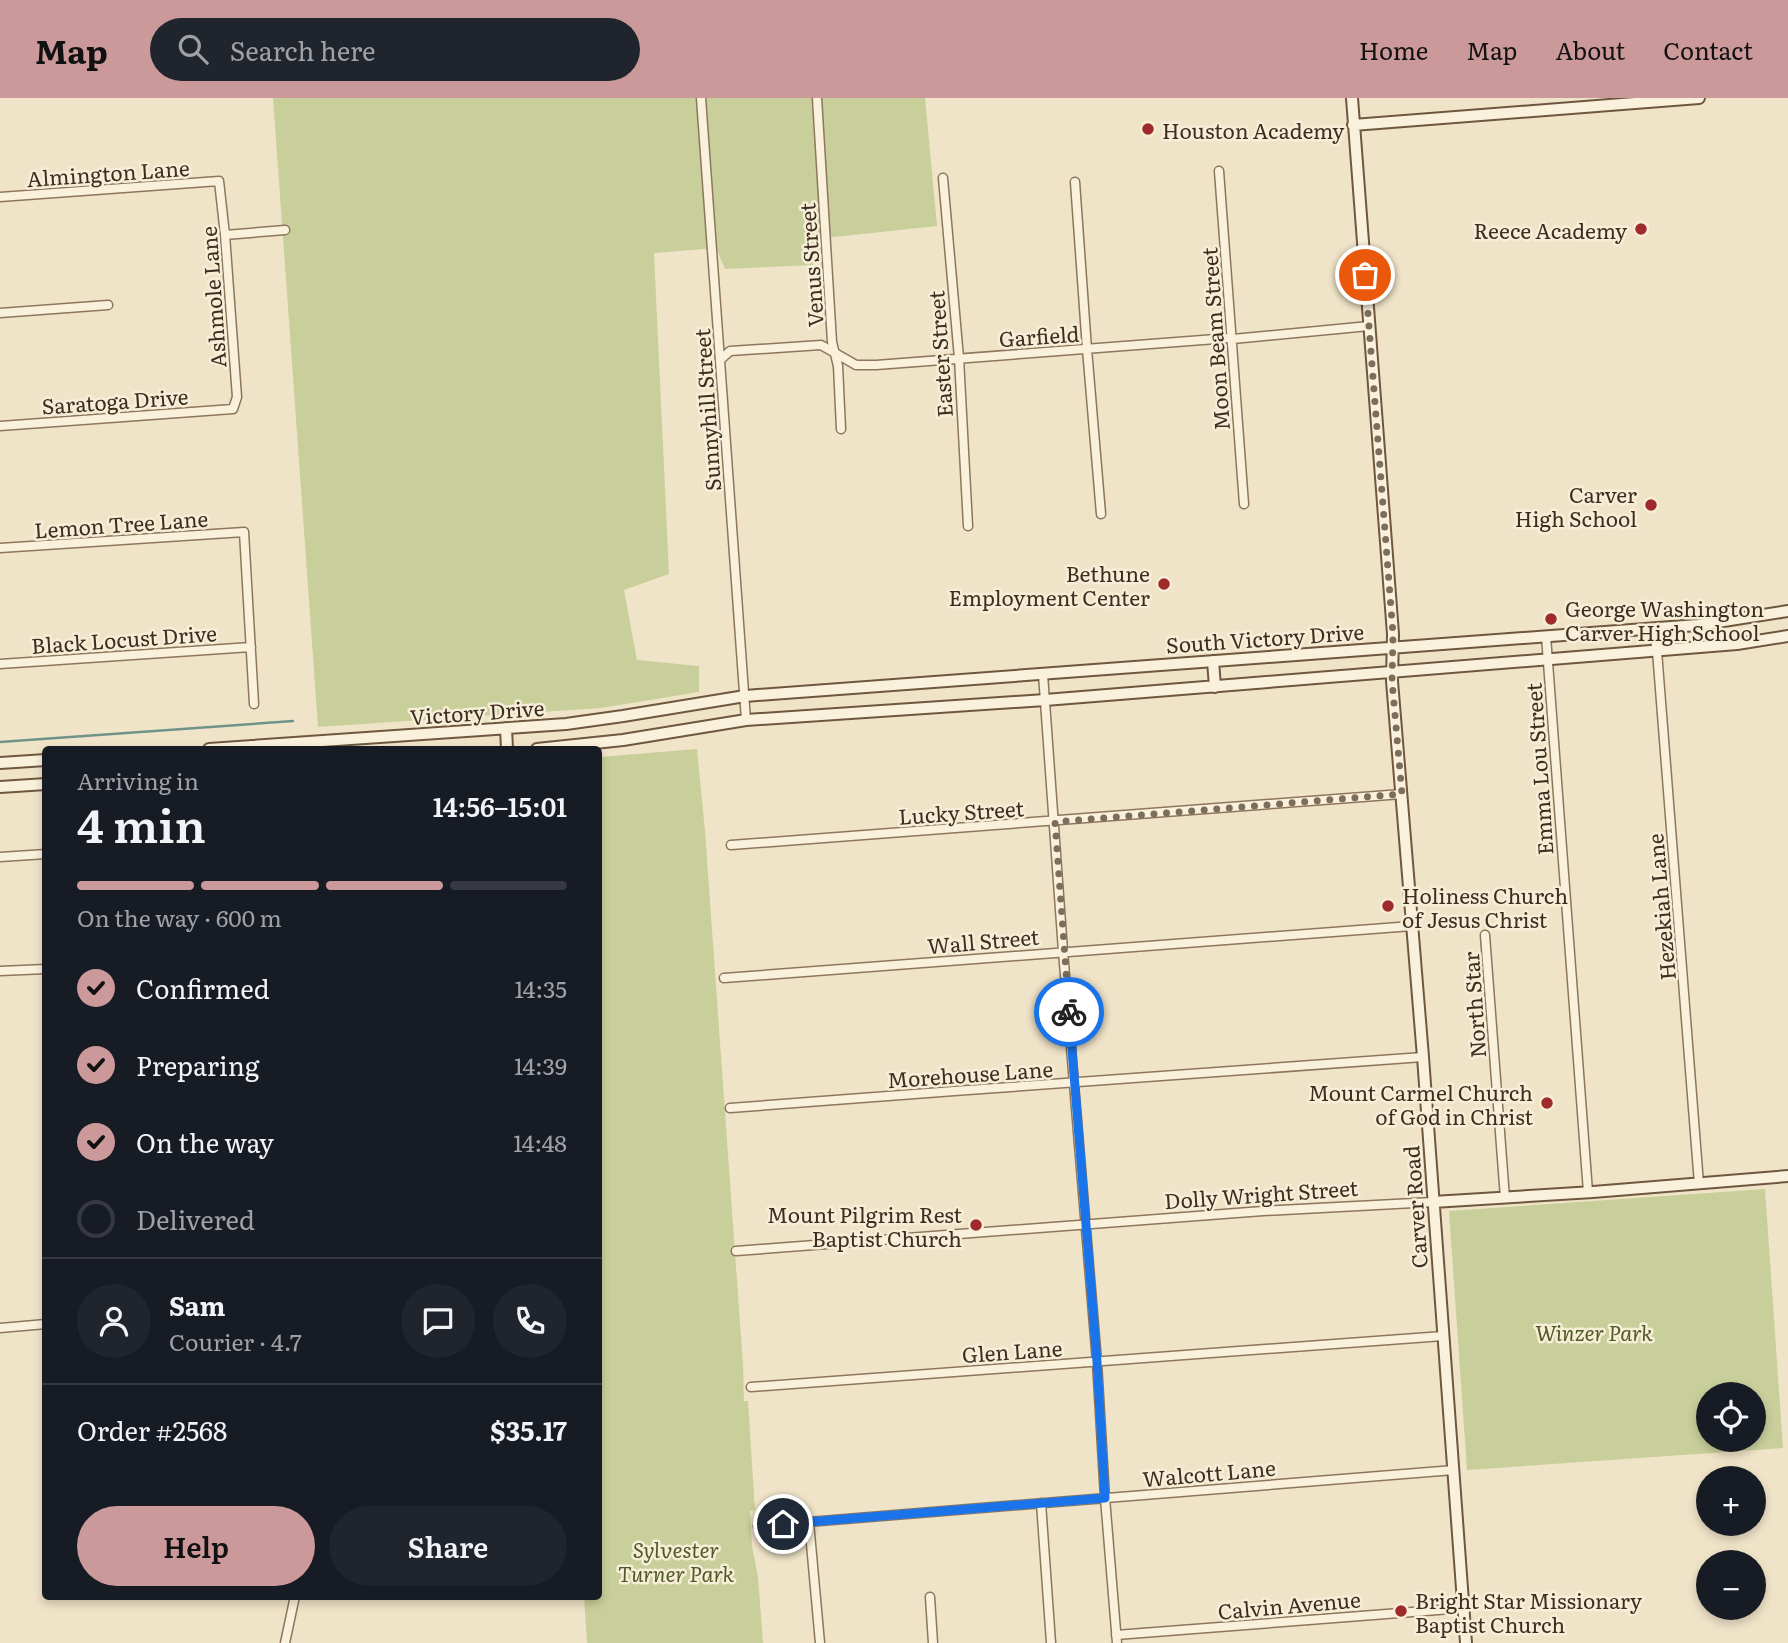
<!DOCTYPE html>
<html lang="en">
<head>
<meta charset="utf-8">
<style>
	body { margin:0; font-family:Literata,serif; background:#20242c; color:#f1f3f6; height:100vh; display:flex; flex-direction:column; font-size:26px; white-space:nowrap }
	* { box-sizing:border-box; margin:0 }
	p { font-size:23px; color:#9ea1a6 }
	.icon { flex:none; width:38px; height:38px; fill:none; stroke:currentColor; stroke-width:2; stroke-linecap:round; stroke-linejoin:round }
	.map { position:relative; flex:1; overflow:hidden }
	.drawer { position:absolute; left:42px; top:648px; width:560px; height:854px; display:flex; flex-direction:column; background:#171b24; border-radius:7px; box-shadow:0 4px 10px #0003 }
	.drawer>* { flex:none }
	.tools { position:absolute; left:1696px; top:1284px; display:grid; gap:14px }
	.tools a { display:grid; place-items:center; width:70px; height:70px; border-radius:50%; background:#171b24; box-shadow:0 4px 10px #0003; font-size:35px }
	.pin { position:absolute; display:grid; place-items:center; width:60px; height:60px; color:#fff; margin:-30px; border:4px solid #fff; border-radius:50%; box-shadow:0 2px 7px #0007 }
	.courier { position:absolute; display:grid; place-items:center; width:70px; height:70px; margin:-35px; border:5px solid #1a73e8; border-radius:50%; background:#fff; color:#222; box-shadow:0 2px 9px #0007 }
	.head em { font-style:normal; font-weight:600 }
	.head div { display:flex; flex-direction:column-reverse }
	.head { display:flex; align-items:center; justify-content:space-between; height:119px; padding:0 35px }
	h1 { font-size:46px; font-weight:600; line-height:52px }
	.bar { display:grid; grid-template-columns:repeat(4,1fr); gap:10px 7px; align-content:center; height:84px; padding:0 35px }
	.bar i { height:9px; border-radius:5px; background:#363941 }
	.bar .on { background:#cc999b }
	.bar p { grid-column:span 4 }
	.line { display:flex; align-items:center; gap:18px; padding:0 35px; border-top:2px solid #363941 }
	.line div { flex:1 }
	.round { display:grid; place-items:center; flex:none; width:74px; height:74px; border-radius:37px; background:#20242c }
	ol { padding:0 35px; list-style:none }
	li { display:flex; align-items:center; gap:21px; height:77px }
	li p { margin-inline-start:auto }
	li .icon { padding:7px; border-radius:50%; background:#cc999b; color:#111; stroke-width:4 }
	li:last-child { color:#9ea1a6 }
	li i { width:38px; height:38px; border:4px solid #363941; border-radius:50% }
	.action { display:flex; gap:14px; margin-top:auto; padding:14px 35px }
	.action a { flex:1; height:80px; border-radius:42px; background:#cc999b; color:#111; font-size:28px; font-weight:600; line-height:80px; text-align:center }
	.action a+a { background:#20242c; color:#f1f3f6 }
	header { display:flex; align-items:center; gap:42px; box-sizing:border-box; height:98px; padding:0 35px; background:#cc999b; color:#111 }
	header strong { font-size:33px }
	nav { display:flex; gap:38px; margin-inline-start:auto; font-size:24px }
	.search { width:490px; height:63px; background:#20242c; display:flex; align-items:center; gap:18px; box-sizing:border-box; padding:0 24px; border-radius:38px; color:#9ea1a6; font-size:26px }
	.map>svg:first-child { display:block }
	.green { fill:#c9cf9b; fill-rule:evenodd }
	.lines { fill:none; stroke-linecap:round; stroke-linejoin:round }
	.stream { stroke:#6f938a; stroke-width:2.5 }
	.street-casing { stroke:#8d765c; stroke-width:11 }
	.secondary-casing { stroke:#6f573f; stroke-width:14 }
	.street { stroke:#faf1dc; stroke-width:8 }
	.secondary { stroke:#faf1dc; stroke-width:10 }
	.done { stroke:#7c6e5b; stroke-width:7; stroke-dasharray:0 12.6 }
	.route { stroke:#1a73e8; stroke-width:9 }
	.poi-dot { fill:#9e2a2b; stroke:#f7eed8; stroke-width:2.5 }
	.labels { text-anchor:middle; dominant-baseline:central; stroke-width:5; stroke-linejoin:round; paint-order:stroke }
	.poi-label { font-size:21px; fill:#3d2e20; stroke:#f7eed8; text-anchor:end }
	.street-label { font-size:21px; fill:#3d2e20; stroke:#f7eed8 }
	.park-label { font-size:21px; font-style:italic; fill:#4d5a26; stroke:#f7eed8 }
</style>
</head>
<body>
<header>
<strong>Map</strong>
<div class="search"><svg class="icon" aria-label="search" viewBox="0 0 24 24"><circle cx="10" cy="10" r="6"/><path d="M15 15l6 6"/></svg>Search here</div>
<nav><a>Home</a><a>Map</a><a>About</a><a>Contact</a></nav>
</header>
<div class="map">
<svg width="1788" height="1545" viewBox="0 0 1788 1545">
	<rect width="100%" height="100%" fill="#f0e4c8"/>
	<!-- green -->
	<path class="green" d="M 273,0 L 925,0 L 937,128 L 815,141 L 813,167 L 725,171 L 716,150 L 654,155 L 669,476 L 624,492 L 637,562 L 699,568 L 699,594 L 601,610 L 318,629 Z
		M 697,651 L 705,733 L 743,1267 L 744,1303 L 748,1303 L 755,1412 L 750,1413 L 752,1448 L 758,1479 L 763,1545 L 587,1545 L 584,1498 L 598,1498 L 599,659 Z
		M 1765,1091 L 1783,1350 L 1467,1372 L 1449,1113 ZM 1708,1297 L 1754,1297 L 1754,1342 L 1708,1342 Z"/>
	<g class="lines">
		<!-- stream -->
		<path class="stream" d="M 0,644 L 293,623"/>
		<!-- street casing -->
		<g class="street-casing">
			<path id="street" d="M 701,0 L 746,622
				M 817,0 L 832,244 L 838,268 L 841,331
				M 1219,73 L 1244,406
				M 943,80 L 959,260 L 968,428
				M 1075,84 L 1087,251 L 1101,416
				M 0,99 L 219,83 L 225,137 L 237,299 L 233,311 L 0,328
				M 225,137 L 285,132
				M 0,215 L 108,207
				M 720,262 L 730,253 L 821,247 L 856,267 L 876,267 L 1229,240 L 1233,241 L 1369,228
				M 0,450 L 244,434 L 254,606
				M 1653,530 L 1657,553 L 1699,1086
				M 1546,538 L 1588,1094
				M 0,566 L 251,549
				M 1043,576 L 1063,853 L 1097,1264 L 1105,1400 L 1117,1545
				M 731,747 L 1402,696
				M 0,759 L 46,756
				M 1485,837 L 1505,1100
				M 0,873 L 46,871
				M 724,880 L 1412,828
				M 730,1010 C 961,993 1192,974 1423,959
				M 736,1153 L 1263,1113 L 1433,1104
				M 0,1230 L 46,1226
				M 751,1289 L 1443,1238
				M 1041,1405 L 1051,1545
				M 809,1424 L 820,1545
				M 758,1428 L 1454,1372
				M 930,1499 L 933,1545
				M 1116,1537 L 1464,1510
				M 285,1545 L 295,1498"/>
		</g>
		<!-- secondary casing -->
		<g class="secondary-casing">
			<path id="secondary" d="M 1352,0 L 1393,536 L 1392,583 L 1423,959 L 1466,1545
				M 1353,27 L 1699,0
				M 1213,563 L 1215,589
				M 506,630 L 507,651
				M 209,651 L 566,626 L 623,618 L 745,598 L 1698,527 L 1788,513
				M 537,651 L 623,642 L 746,622 L 1045,602 L 1737,546 L 1788,538
				M 0,665 L 46,662
				M 0,689 L 46,686
				M 1433,1104 L 1593,1094 L 1788,1078"/>
		</g>
		<!-- street -->
		<use href="#street" class="street"/>
		<!-- secondary -->
		<use href="#secondary" class="secondary"/>
	</g>
	<g class="lines">
		<!-- done -->
		<path class="done" d="M 1069,914 L 1055,724 L 1402,696 L 1392,583 L 1393,536 L 1365,177"/>
		<!-- route -->
		<path class="route" d="M 783,1426 L 1105,1400 L 1097,1264 L 1069,914"/>
	</g>
	<!-- markers -->
	<g class="poi-dot">
		<circle cx="1148" cy="31" r="7"/>
		<circle cx="1641" cy="131" r="7"/>
		<circle cx="1651" cy="407" r="7"/>
		<circle cx="1164" cy="486" r="7"/>
		<circle cx="1551" cy="521" r="7"/>
		<circle cx="1388" cy="808" r="7"/>
		<circle cx="1547" cy="1005" r="7"/>
		<circle cx="976" cy="1127" r="7"/>
		<circle cx="1401" cy="1513" r="7"/>
	</g>
	<g class="labels">
		<!-- poi labels -->
		<g class="poi-label">
			<text x="1162" y="31" text-anchor="start">Houston Academy</text>
			<text x="1627" y="131">Reece Academy</text>
			<text x="1637" y="395">Carver<tspan x="1637" dy="24">High School</tspan></text>
			<text x="1150" y="474">Bethune<tspan x="1150" dy="24">Employment Center</tspan></text>
			<text x="1565" y="509" text-anchor="start">George Washington<tspan x="1565" dy="24">Carver High School</tspan></text>
			<text x="1402" y="796" text-anchor="start">Holiness Church<tspan x="1402" dy="24">of Jesus Christ</tspan></text>
			<text x="1533" y="993">Mount Carmel Church<tspan x="1533" dy="24">of God in Christ</tspan></text>
			<text x="962" y="1115">Mount Pilgrim Rest<tspan x="962" dy="24">Baptist Church</tspan></text>
			<text x="1415" y="1501" text-anchor="start">Bright Star Missionary<tspan x="1415" dy="24">Baptist Church</tspan></text>
		</g>
		<!-- street labels -->
		<g class="street-label">
			<text transform="translate(108 74) rotate(-4)">Almington Lane</text>
			<text transform="translate(810 167) rotate(-94)">Venus Street</text>
			<text transform="translate(212 199) rotate(-94)">Ashmole Lane</text>
			<text transform="translate(1039 237) rotate(-4)">Garfield</text>
			<text transform="translate(1214 241) rotate(-94)">Moon Beam Street</text>
			<text transform="translate(939 256) rotate(-94)">Easter Street</text>
			<text transform="translate(115 302) rotate(-4)">Saratoga Drive</text>
			<text transform="translate(706 312) rotate(-94)">Sunnyhill Street</text>
			<text transform="translate(121 425) rotate(-4)">Lemon Tree Lane</text>
			<text transform="translate(1265 539) rotate(-4)">South Victory Drive</text>
			<text transform="translate(124 540) rotate(-4)">Black Locust Drive</text>
			<text transform="translate(477 613) rotate(-4)">Victory Drive</text>
			<text transform="translate(1538 671) rotate(-94)">Emma Lou Street</text>
			<text transform="translate(961 713) rotate(-4)">Lucky Street</text>
			<text transform="translate(1660 809) rotate(-95)">Hezekiah Lane</text>
			<text transform="translate(983 842) rotate(-5)">Wall Street</text>
			<text transform="translate(1473 907) rotate(-94)">North Star</text>
			<text transform="translate(970 975) rotate(-4)">Morehouse Lane</text>
			<text transform="translate(1261 1095) rotate(-4)">Dolly Wright Street</text>
			<text transform="translate(1414 1109) rotate(-94)">Carver Road</text>
			<text transform="translate(1012 1252) rotate(-4)">Glen Lane</text>
			<text transform="translate(1209 1374) rotate(-5)">Walcott Lane</text>
			<text transform="translate(1289 1506) rotate(-5)">Calvin Avenue</text>
		</g>
		<!-- park labels -->
		<g class="park-label">
			<text x="1594" y="1233">Winzer Park</text>
			<text x="676" y="1450">Sylvester<tspan x="676" dy="24">Turner Park</tspan></text>
		</g>
	</g>
</svg>
<div class="tools">
<a><svg class="icon" aria-label="locate" viewBox="0 0 24 24"><circle cx="12" cy="12" r="6"/><path d="M12 2v4M12 18v4M2 12h4M18 12h4"/></svg></a>
<a>+</a>
<a>−</a>
</div>
<div class="pin" style="left:1365px;top:177px;background:#ea580c"><svg class="icon" aria-label="bag" viewBox="0 0 24 24"><path d="M5 8h14l-1 12H6zM9 8a3 3 0 0 1 6 0"/></svg></div>
<div class="pin" style="left:783px;top:1426px;background:#1f2937"><svg class="icon" aria-label="home" viewBox="0 0 24 24"><path d="M3 11l9-7 9 7M6 9v11h12V9"/></svg></div>
<div class="courier" style="left:1069px;top:914px"><svg class="icon" aria-label="bike" viewBox="0 0 24 24"><circle cx="6" cy="16" r="4"/><circle cx="18" cy="16" r="4"/><path d="M6 16l4-8h5l3 8M10 8l3 8H6M13 5h3"/></svg></div>
<section class="drawer">
<div class="head"><div><h1>4 min</h1><p>Arriving in</p></div><em>14:56–15:01</em></div>
<div class="bar"><i class="on"></i><i class="on"></i><i class="on"></i><i></i><p>On the way · 600 m</p></div>
<ol>
<li><svg class="icon" aria-label="check" viewBox="0 0 24 24"><path d="M5 12l5 5 9-10"/></svg>Confirmed<p>14:35</p></li>
<li><svg class="icon" aria-label="check" viewBox="0 0 24 24"><path d="M5 12l5 5 9-10"/></svg>Preparing<p>14:39</p></li>
<li><svg class="icon" aria-label="check" viewBox="0 0 24 24"><path d="M5 12l5 5 9-10"/></svg>On the way<p>14:48</p></li>
<li><i></i>Delivered</li>
</ol>
<div class="line" style="height:126px"><a class="round"><svg class="icon" aria-label="person" viewBox="0 0 24 24"><circle cx="12" cy="8" r="4"/><path d="M4 21q1-7 8-7t8 7"/></svg></a><div><b>Sam</b><p>Courier · 4.7</p></div><a class="round"><svg class="icon" aria-label="chat" viewBox="0 0 24 24"><path d="M4 5h16v11H9l-5 4z"/></svg></a><a class="round"><svg class="icon" aria-label="phone" viewBox="0 0 24 24"><path d="M5 4h4l2 5-3 2q2 4 5 5l2-3 5 2v4C11 20 4 13 5 4z"/></svg></a></div>
<div class="line" style="height:91px"><div>Order #2568</div><b>$35.17</b></div>
<div class="action"><a>Help</a><a>Share</a></div>
</section>
</div>
</body>
</html>
